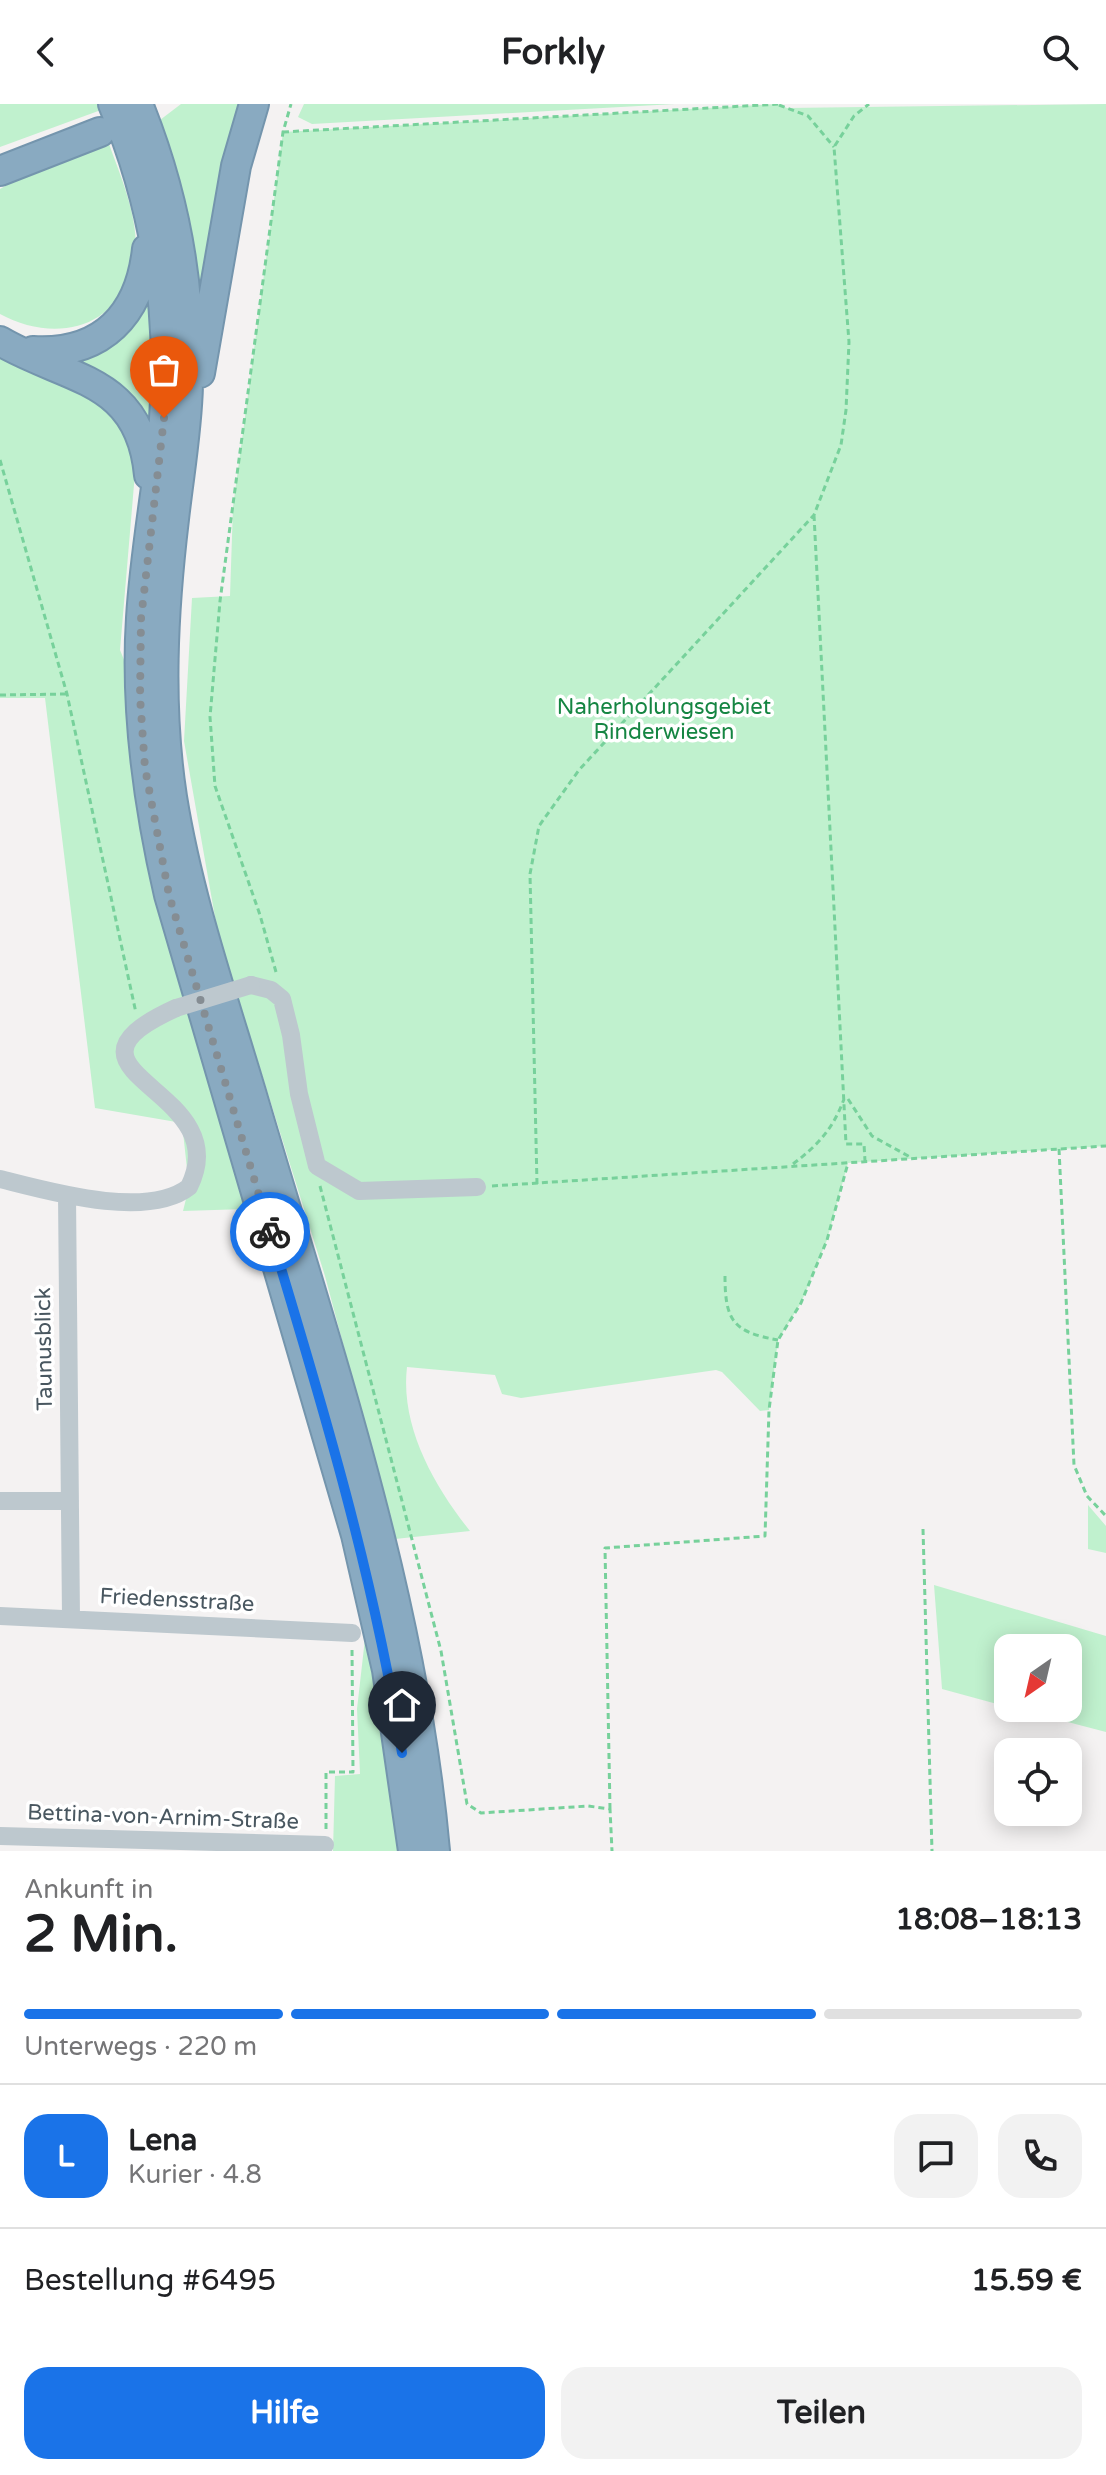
<!DOCTYPE html>
<html lang="de">
<head>
<meta charset="utf-8">
<style>
	body { margin:0; font-family:"Varela Round",sans-serif; background:#f2f2f2; color:#202124; height:100vh; display:flex; flex-direction:column; font-size:30px; white-space:nowrap }
	* { box-sizing:border-box; margin:0 }
	p { font-size:26px; color:#757577 }
	.icon { flex:none; width:44px; height:44px; fill:none; stroke:currentColor; stroke-width:2; stroke-linecap:round; stroke-linejoin:round }
	.map { position:relative; height:1747px; overflow:hidden }
	.sheet { display:flex; flex-direction:column; background:#fff; flex:1 }
	.sheet>* { flex:none }
	.needle { width:52px; rotate:214deg }
	.controls { position:absolute; left:994px; top:1530px; display:grid; gap:16px }
	.controls a { display:grid; place-items:center; width:88px; height:88px; border-radius:16px; background:#fff; box-shadow:0 4px 20px #0003; font-size:40px }
	.pin { position:absolute; display:grid; place-items:center; width:68px; height:68px; color:#fff; margin:-82px -34px; border-radius:50% 50% 50% 0; rotate:-45deg; box-shadow:0 0 8px #0007 }
	.pin .icon { rotate:45deg }
	.courier { position:absolute; display:grid; place-items:center; width:80px; height:80px; margin:-40px; border:6px solid #1a73e8; border-radius:50%; background:#fff; color:#222; box-shadow:0 2px 10px #0007 }
	.overview em { font-style:normal; font-weight:700 }
	.overview div { display:flex; flex-direction:column-reverse }
	.overview { display:flex; align-items:center; justify-content:space-between; height:136px; padding:0 24px }
	h1 { font-size:52px; font-weight:700; line-height:60px }
	.bar { display:grid; grid-template-columns:repeat(4,1fr); gap:12px 8px; align-content:center; height:96px; padding:0 24px }
	.bar i { height:10px; border-radius:6px; background:#e0e0e0 }
	.bar .on { background:#1a73e8 }
	.bar p { grid-column:span 4 }
	.line { display:flex; align-items:center; gap:20px; padding:0 24px; border-top:2px solid #e0e0e0 }
	.line div { flex:1 }
	.round { display:grid; place-items:center; flex:none; width:84px; height:84px; border-radius:24px; background:#f2f2f2 }
	.action { display:flex; gap:16px; margin-top:auto; padding:16px 24px }
	.action a { flex:1; height:92px; border-radius:24px; background:#1a73e8; color:#fff; font-size:32px; font-weight:700; line-height:92px; text-align:center }
	.action a+a { background:#f2f2f2; color:#202124 }
	header { display:flex; justify-content:space-between; align-items:center; height:104px; padding:0 24px; background:#fff; font-size:36px; font-weight:700 }
	.map>svg:first-child { display:block }
	.green { fill:#c0f1ce }
	.lines { fill:none; stroke-linecap:round; stroke-linejoin:round }
	.highway-casing { stroke:#7495ad; stroke-width:32 }
	.path { stroke:#77d19b; stroke-width:3; stroke-dasharray:6 4; stroke-linecap:butt }
	.minor { stroke:#bdc8ce; stroke-width:18 }
	.highway { stroke:#89aac1; stroke-width:28 }
	.minor-bridge { stroke:#bdc8ce; stroke-width:18 }
	.done { stroke:#858d93; stroke-width:8; stroke-dasharray:0 14.4 }
	.route { stroke:#1a73e8; stroke-width:10 }
	.labels { text-anchor:middle; dominant-baseline:central; stroke-width:7; stroke-linejoin:round; paint-order:stroke }
	.park-label { font-size:22px; fill:#158542; stroke:#fff }
	.street-label { font-size:22px; fill:#495760; stroke:#fff }
</style>
</head>
<body>
<header><svg class="icon" aria-label="back" viewBox="0 0 24 24"><path d="M15 5l-7 7 7 7"/></svg>Forkly<svg class="icon" aria-label="search" viewBox="0 0 24 24"><circle cx="10" cy="10" r="6"/><path d="M15 15l6 6"/></svg></header>
<div class="map">
<svg width="1106" height="1747" viewBox="0 0 1106 1747">
	<rect width="100%" height="100%" fill="#f4f2f2"/>
	<!-- green -->
	<path class="green" d="M 0,0 L 97,0 L 101,6 L 0,43 Z
		M 181,0 L 246,0 L 201,214 C 195,142 187,84 160,16 Z
		M 304,0 L 675,0 L 312,20 L 298,13 Z
		M 777,0 L 787,4 L 1106,0 L 1106,1042 L 848,1059 L 827,1136 L 801,1199 L 778,1236 L 769,1306 L 760,1307 L 722,1268 L 716,1266 L 521,1294 L 502,1290 L 495,1271 L 407,1263 C 400,1322 434,1382 470,1427 L 395,1435 L 325,1172 L 218,830 L 184,637 L 192,494 L 230,492 L 233,403 L 283,28 Z
		M 109,40 C 121,73 136,108 136,143 C 136,152 131,163 128,173 C 109,230 47,236 0,210 L 0,85 L 28,69 Z
		M 149,180 L 156,232 L 152,354 L 56,252 C 113,239 131,241 149,180 Z
		M 0,250 L 90,286 L 126,325 L 135,369 L 120,546 L 127,563 L 169,825 L 246,1105 L 183,1107 L 189,1083 L 182,1019 L 95,1004 L 45,594 L 0,594 Z
		M 1088,1401 L 1106,1422 L 1106,1449 L 1088,1445 Z
		M 934,1481 L 1106,1532 L 1106,1628 L 1014,1604 L 1068,1604 L 1068,1544 L 1008,1544 L 1008,1603 L 942,1585 Z
		M 366,1526 L 404,1747 L 333,1747 L 335,1672 L 360,1670 L 357,1605 Z"/>
	<g class="lines">
		<!-- highway casing -->
		<g class="highway-casing">
			<path id="highway" d="M 113,0 C 155,100 172,207 164,315 C 158,382 145,447 141,514 C 135,608 148,700 169,791 L 356,1431 L 387,1566 L 413,1747
				M 138,0 C 174,89 192,185 188,281 C 187,326 179,370 174,415 C 163,507 158,601 172,693 C 188,793 222,891 251,988 C 324,1237 412,1487 435,1747
				M 0,67 L 100,28
				M 0,237 C 68,277 140,273 149,371
				M 33,247 C 103,251 140,210 147,145
				M 200,269 L 236,62 L 254,0"/>
		</g>
		<!-- path -->
		<path class="path" d="M 779,1 L 808,12 L 834,43
			M 283,28 L 780,0
			M 0,356 L 67,590 L 136,909
			M 814,411 L 846,1040 L 864,1040 L 865,1057
			M 0,591 L 67,590
			M 276,868 L 260,811 L 215,682 L 210,613 L 220,497 L 283,28 L 291,0
			M 848,995 L 872,1032 L 910,1053
			M 1059,1045 L 1074,1361 L 1087,1392 L 1106,1412
			M 793,1060 C 818,1041 833,1025 844,995
			M 537,1080 L 530,770 L 539,722 L 579,666 L 814,411 L 841,341 L 846,306 L 849,238 L 834,43 L 854,12 L 869,0
			M 320,1082 L 441,1547 L 467,1700 L 481,1709 L 588,1702 L 610,1705 L 612,1747
			M 492,1082 L 1106,1042
			M 725,1172 C 725,1218 734,1228 778,1236
			M 923,1425 L 932,1747
			M 610,1705 L 605,1444 L 765,1432 L 769,1306 L 778,1236 L 801,1199 L 827,1136 L 848,1059
			M 326,1725 L 326,1668 L 353,1668 L 352,1544"/>
		<!-- minor -->
		<path class="minor" d="M 251,881 L 271,886 L 282,895 L 291,931 L 299,990 L 317,1062 L 359,1087 L 477,1083
			M 0,1075 C 48,1087 147,1116 189,1083 C 239,983 33,969 176,904
			M 67,1091 L 71,1514
			M 0,1397 L 70,1397
			M 0,1512 L 352,1529
			M 0,1732 L 325,1741"/>
		<!-- highway -->
		<use href="#highway" class="highway"/>
		<!-- minor-bridge -->
		<path class="minor-bridge" d="M 176,904 L 251,881"/>
	</g>
	<g class="lines">
		<!-- done -->
		<path class="done" d="M 164,314 L 141,515 L 140,593 L 145,664 L 169,791 L 270,1128"/>
		<!-- route -->
		<path class="route" d="M 270,1128 C 322,1299 374,1473 402,1649"/>
	</g>
	<g class="labels">
		<!-- park labels -->
		<g class="park-label">
			<text x="664" y="603">Naherholungsgebiet<tspan x="664" dy="25">Rinderwiesen</tspan></text>
		</g>
		<!-- street labels -->
		<g class="street-label">
			<text transform="translate(44 1245) rotate(-91)">Taunusblick</text>
			<text transform="translate(177 1496) rotate(3)">Friedensstraße</text>
			<text transform="translate(163 1713) rotate(2)">Bettina-von-Arnim-Straße</text>
		</g>
	</g>
</svg>
<div class="controls">
<a><svg class="needle" viewBox="-14 -14 28 28"><path d="M0-13l5 13h-10z" fill="#e53935"/><path d="M0 13l5-13h-10z" fill="#757577"/></svg></a>
<a><svg class="icon" aria-label="locate" viewBox="0 0 24 24"><circle cx="12" cy="12" r="6"/><path d="M12 2v4M12 18v4M2 12h4M18 12h4"/></svg></a>
</div>
<div class="pin" style="left:164px;top:314px;background:#ea580c"><svg class="icon" aria-label="bag" viewBox="0 0 24 24"><path d="M5 8h14l-1 12H6zM9 8a3 3 0 0 1 6 0"/></svg></div>
<div class="pin" style="left:402px;top:1649px;background:#1f2937"><svg class="icon" aria-label="home" viewBox="0 0 24 24"><path d="M3 11l9-7 9 7M6 9v11h12V9"/></svg></div>
<div class="courier" style="left:270px;top:1128px"><svg class="icon" aria-label="bike" viewBox="0 0 24 24"><circle cx="6" cy="16" r="4"/><circle cx="18" cy="16" r="4"/><path d="M6 16l4-8h5l3 8M10 8l3 8H6M13 5h3"/></svg></div>
</div>
<section class="sheet">
<div class="overview"><div><h1>2 Min.</h1><p>Ankunft in</p></div><em>18:08–18:13</em></div>
<div class="bar"><i class="on"></i><i class="on"></i><i class="on"></i><i></i><p>Unterwegs · 220 m</p></div>
<div class="line" style="height:144px"><b class="round" style="background:#1a73e8;color:#fff">L</b><div><b>Lena</b><p>Kurier · 4.8</p></div><a class="round"><svg class="icon" aria-label="chat" viewBox="0 0 24 24"><path d="M4 5h16v11H9l-5 4z"/></svg></a><a class="round"><svg class="icon" aria-label="phone" viewBox="0 0 24 24"><path d="M5 4h4l2 5-3 2q2 4 5 5l2-3 5 2v4C11 20 4 13 5 4z"/></svg></a></div>
<div class="line" style="height:104px"><div>Bestellung #6495</div><b>15.59 €</b></div>
<div class="action"><a>Hilfe</a><a>Teilen</a></div>
</section>
</body>
</html>
